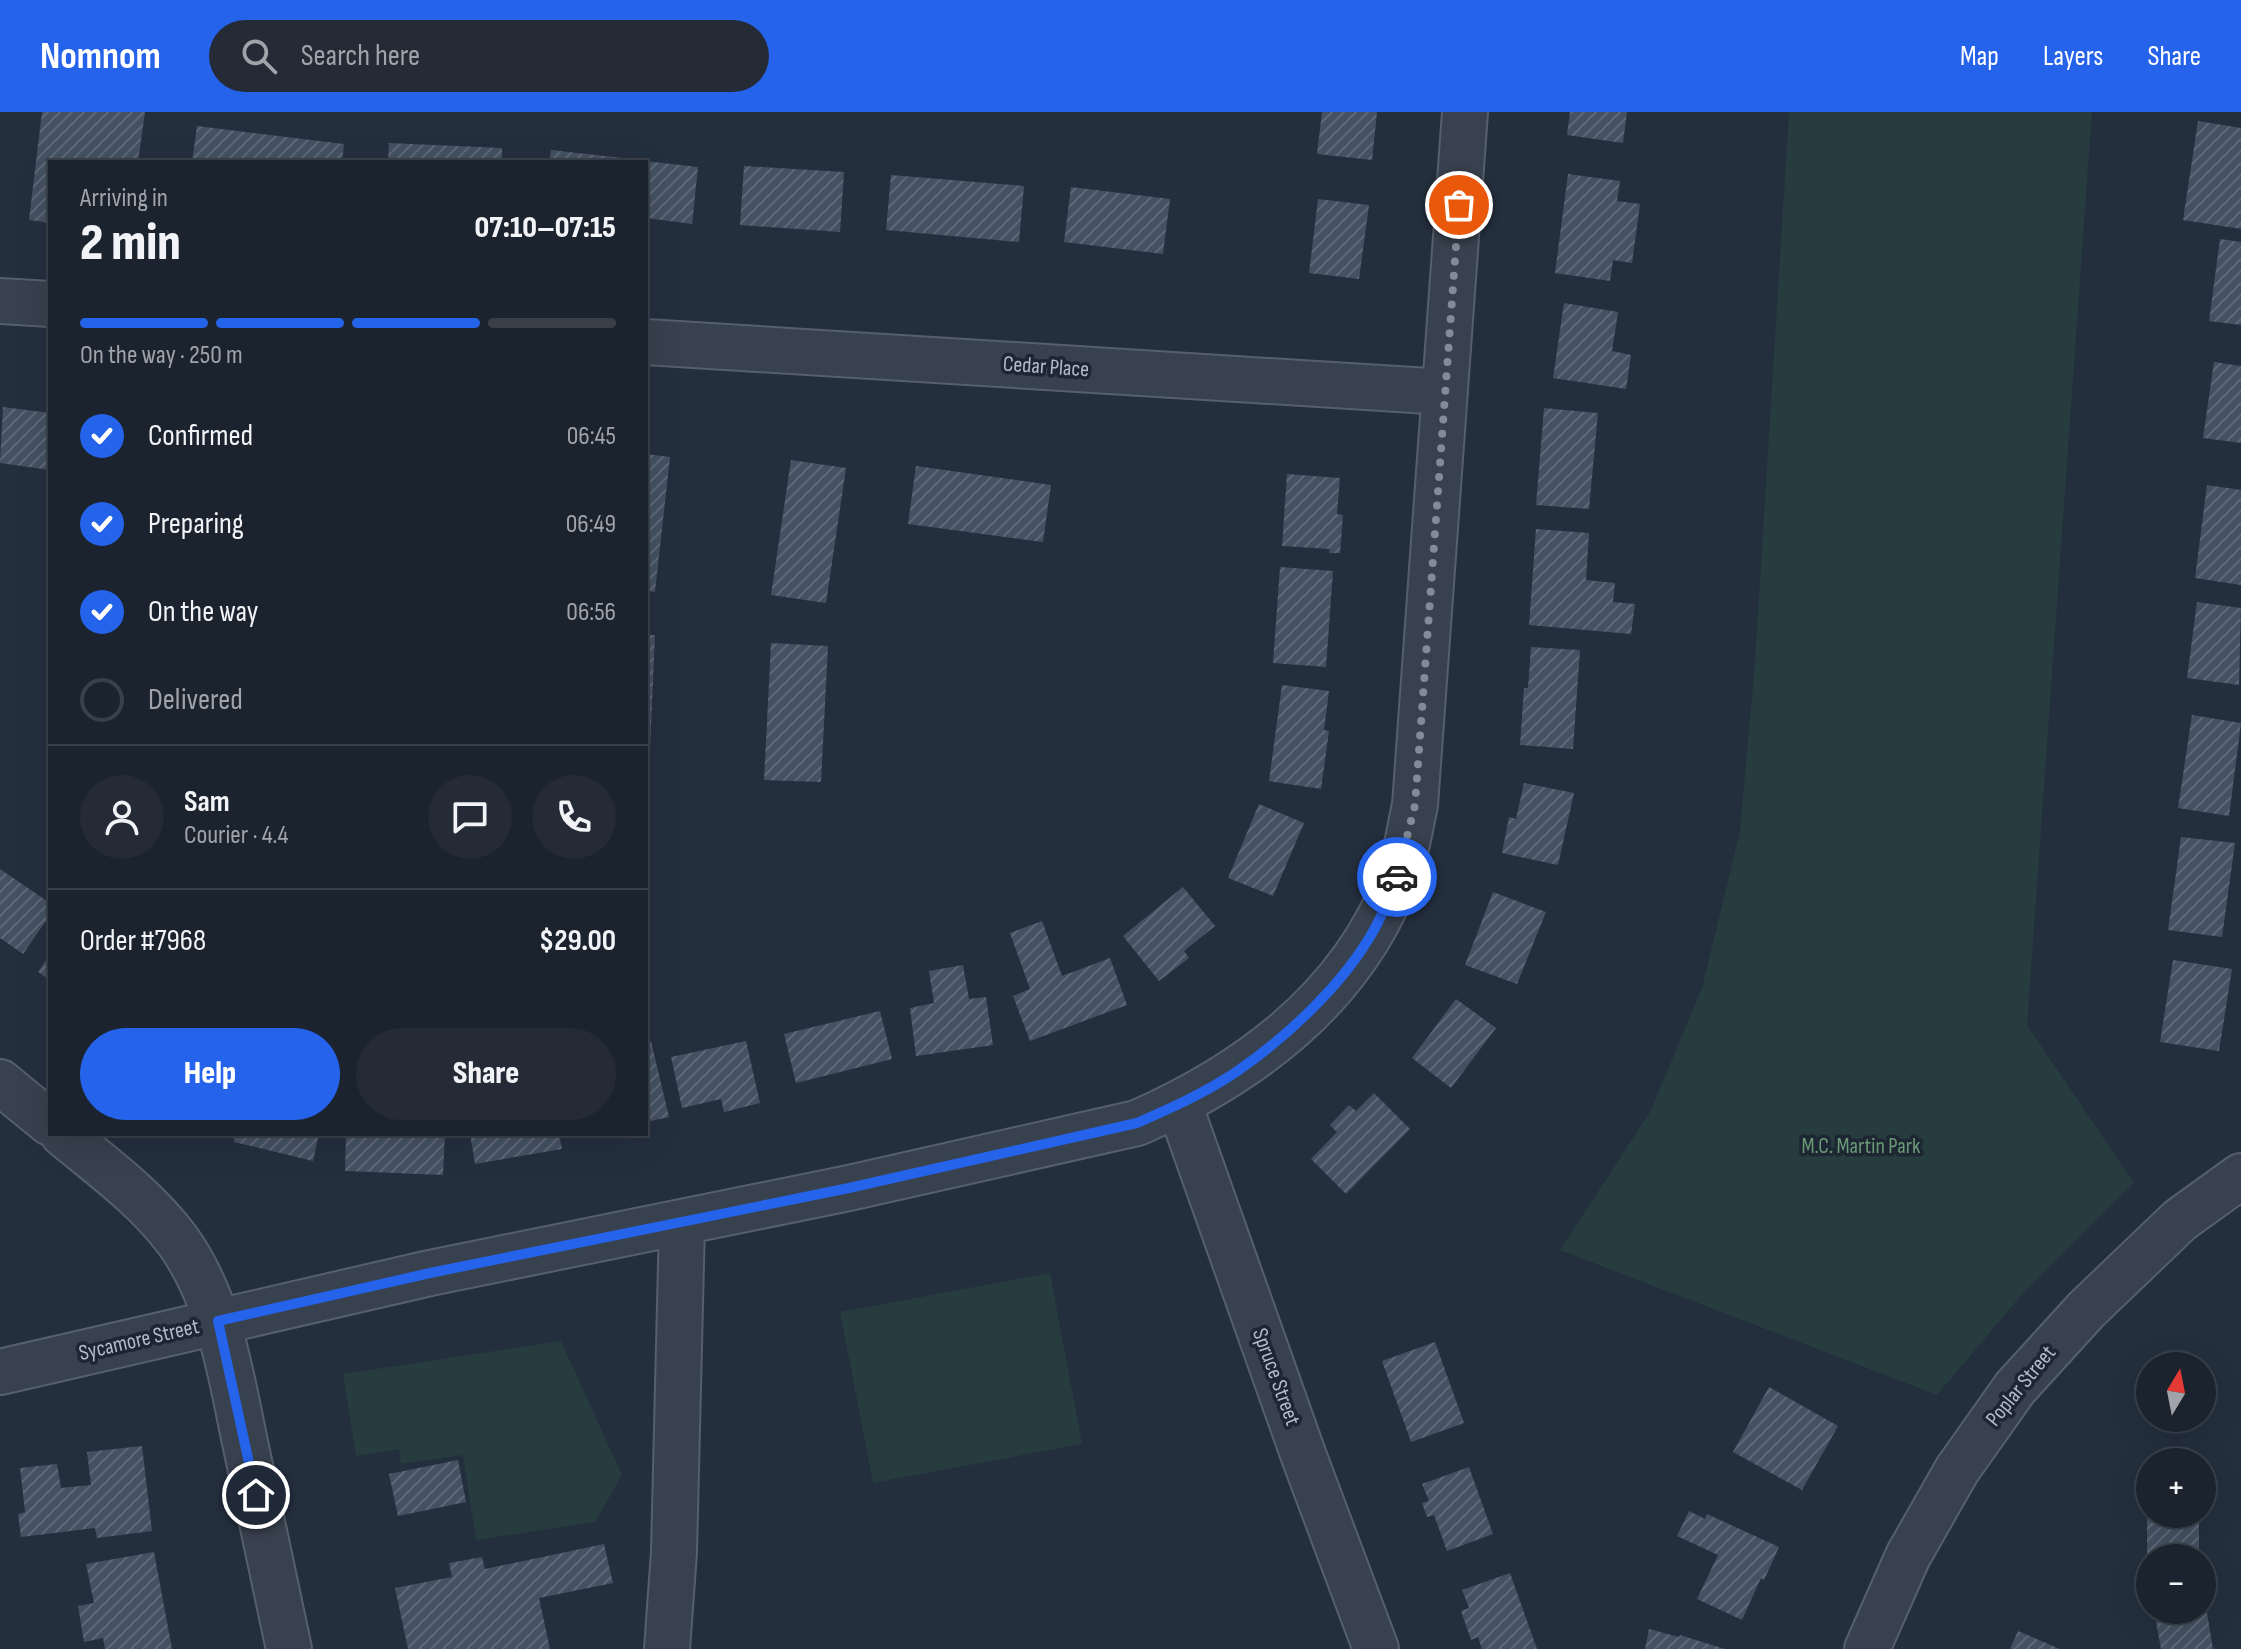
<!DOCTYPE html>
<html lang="en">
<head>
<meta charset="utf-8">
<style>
	body { margin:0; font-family:"Sofia Sans Condensed",sans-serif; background:#242b36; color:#f1f3f6; height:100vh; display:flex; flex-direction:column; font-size:30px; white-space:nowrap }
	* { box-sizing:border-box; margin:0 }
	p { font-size:26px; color:#a0a4aa }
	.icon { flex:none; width:44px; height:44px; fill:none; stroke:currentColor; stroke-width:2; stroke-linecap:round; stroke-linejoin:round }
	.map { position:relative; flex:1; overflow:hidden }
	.sheet { position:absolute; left:48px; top:48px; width:600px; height:976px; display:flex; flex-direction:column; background:#1b232e; border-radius:0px; box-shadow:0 8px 32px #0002,0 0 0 2px #39404a }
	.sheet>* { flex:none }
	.needle { width:52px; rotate:10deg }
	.fabs { position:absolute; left:2136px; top:1240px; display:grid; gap:16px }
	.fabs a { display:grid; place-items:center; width:80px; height:80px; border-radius:50%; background:#1b232e; box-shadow:0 8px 32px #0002,0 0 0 2px #39404a; font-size:40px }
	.pin { position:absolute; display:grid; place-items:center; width:68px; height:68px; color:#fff; margin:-34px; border:4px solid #fff; border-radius:50%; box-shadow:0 2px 8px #0007 }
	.courier { position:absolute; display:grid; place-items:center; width:80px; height:80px; margin:-40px; border:6px solid #2563eb; border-radius:50%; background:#fff; color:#222; box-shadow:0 2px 10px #0007 }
	.headline em { font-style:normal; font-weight:800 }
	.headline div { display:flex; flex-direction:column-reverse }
	.headline { display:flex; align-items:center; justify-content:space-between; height:136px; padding:0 32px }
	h1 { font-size:52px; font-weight:800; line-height:60px }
	.bar { display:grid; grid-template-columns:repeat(4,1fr); gap:12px 8px; align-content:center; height:96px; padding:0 32px }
	.bar i { height:10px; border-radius:6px; background:#39404a }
	.bar .active { background:#2563eb }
	.bar p { grid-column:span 4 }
	.line { display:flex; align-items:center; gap:20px; padding:0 32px; border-top:2px solid #39404a }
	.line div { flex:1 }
	.round { display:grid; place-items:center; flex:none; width:84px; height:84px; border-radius:42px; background:#242b36 }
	ol { padding:0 32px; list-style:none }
	li { display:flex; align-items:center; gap:24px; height:88px }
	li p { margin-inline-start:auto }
	li .icon { padding:8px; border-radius:50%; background:#2563eb; color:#fff; stroke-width:4 }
	li:last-child { color:#a0a4aa }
	li i { width:44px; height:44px; border:4px solid #39404a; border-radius:50% }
	.action { display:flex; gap:16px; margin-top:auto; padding:16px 32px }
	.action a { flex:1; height:92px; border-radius:48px; background:#2563eb; color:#fff; font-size:32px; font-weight:800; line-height:92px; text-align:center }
	.action a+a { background:#242b36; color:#f1f3f6 }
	header { display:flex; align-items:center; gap:48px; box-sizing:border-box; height:112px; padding:0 40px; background:#2563eb; color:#fff }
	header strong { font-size:38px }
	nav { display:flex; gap:44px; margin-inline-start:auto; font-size:28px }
	.search { width:560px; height:72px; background:#242b36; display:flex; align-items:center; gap:20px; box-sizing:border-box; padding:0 28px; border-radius:44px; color:#a0a4aa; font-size:30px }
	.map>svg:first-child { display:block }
	.green { fill:#263c3f }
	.building { fill:url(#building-hatch) }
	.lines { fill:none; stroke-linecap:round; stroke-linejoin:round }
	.minor-casing { stroke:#565f6c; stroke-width:48 }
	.minor { stroke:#38414e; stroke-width:44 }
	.done { stroke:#828b98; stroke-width:8; stroke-dasharray:0 14.4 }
	.route { stroke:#2563eb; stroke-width:10 }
	.labels { text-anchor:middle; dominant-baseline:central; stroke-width:7; stroke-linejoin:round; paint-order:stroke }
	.street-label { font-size:22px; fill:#b4bcc9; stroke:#1d2633 }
	.park-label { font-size:22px; fill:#6b9a76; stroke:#1d2633 }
</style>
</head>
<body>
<header>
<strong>Nomnom</strong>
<div class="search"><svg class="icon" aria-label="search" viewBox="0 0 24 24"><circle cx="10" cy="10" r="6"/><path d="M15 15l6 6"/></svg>Search here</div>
<nav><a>Map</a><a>Layers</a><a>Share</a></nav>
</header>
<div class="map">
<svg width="2241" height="1537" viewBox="0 0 2241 1537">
	<defs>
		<pattern id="building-hatch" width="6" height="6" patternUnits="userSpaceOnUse" patternTransform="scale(2)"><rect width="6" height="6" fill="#455162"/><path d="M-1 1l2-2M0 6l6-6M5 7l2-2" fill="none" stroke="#5d6877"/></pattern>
	</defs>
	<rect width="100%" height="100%" fill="#242f3e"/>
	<!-- green -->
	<path class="green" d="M 1789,0 L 2092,0 L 2027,913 L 2134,1071 L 2024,1180 L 1937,1283 L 1560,1138 L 1650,1000 L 1702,876 L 1740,719 L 1755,550 Z
		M 1050,1161 L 1082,1332 L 873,1371 L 840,1200 Z
		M 561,1229 L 622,1363 L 595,1410 L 476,1428 L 463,1343 L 401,1352 L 399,1337 L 356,1344 L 343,1262 Z"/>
	<!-- building -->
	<path class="building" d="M 42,0 L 145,0 L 138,50 L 50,50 L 50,111 L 29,108 Z
		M 1322,0 L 1377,0 L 1372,48 L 1317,42 Z
		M 1570,0 L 1627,0 L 1623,31 L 1567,23 Z
		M 2198,9 L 2241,16 L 2241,117 L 2183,108 Z
		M 197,14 L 344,32 L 342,50 L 192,50 Z
		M 389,31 L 502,36 L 502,50 L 388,50 Z
		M 551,38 L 640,48 L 640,50 L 549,50 Z
		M 646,49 L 698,55 L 692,112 L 646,106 Z
		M 744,54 L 844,60 L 840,120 L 740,113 Z
		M 1568,62 L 1620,69 L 1617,89 L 1640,92 L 1632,151 L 1613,148 L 1610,169 L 1555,161 Z
		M 891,63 L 1024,74 L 1019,130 L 886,118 Z
		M 1071,75 L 1170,87 L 1163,142 L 1064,130 Z
		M 1318,87 L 1369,93 L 1359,167 L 1309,161 Z
		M 2220,127 L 2241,130 L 2241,213 L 2209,209 Z
		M 1564,191 L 1618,200 L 1612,239 L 1631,243 L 1626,277 L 1553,266 Z
		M 2214,250 L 2241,254 L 2241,331 L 2203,326 Z
		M 3,295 L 50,301 L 50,358 L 0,351 Z
		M 1544,296 L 1598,301 L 1589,397 L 1536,393 Z
		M 646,342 L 670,345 L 655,480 L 646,479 Z
		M 791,348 L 846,356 L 826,491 L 771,483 Z
		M 916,354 L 1051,373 L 1043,430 L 908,412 Z
		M 1287,362 L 1340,366 L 1337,402 L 1343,403 L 1340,441 L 1329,441 L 1330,437 L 1282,434 Z
		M 2207,373 L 2241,378 L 2241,473 L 2195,466 Z
		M 1536,417 L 1589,421 L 1586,468 L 1615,471 L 1613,490 L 1635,492 L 1631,522 L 1529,513 Z
		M 1280,455 L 1333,459 L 1326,555 L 1273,551 Z
		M 2197,490 L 2241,496 L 2239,573 L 2187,566 Z
		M 646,523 L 655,523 L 649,660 L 646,659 Z
		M 771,531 L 828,534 L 821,670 L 764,668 Z
		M 1531,535 L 1580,538 L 1573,637 L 1520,633 L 1524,576 L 1528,576 Z
		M 1282,573 L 1329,579 L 1324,618 L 1329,619 L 1321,677 L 1269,669 Z
		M 2192,603 L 2241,611 L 2229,704 L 2178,696 Z
		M 1524,671 L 1574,681 L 1558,753 L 1502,741 L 1509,705 L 1516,707 Z
		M 1259,692 L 1304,711 L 1273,784 L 1228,766 Z
		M 2181,725 L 2235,731 L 2222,825 L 2168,818 Z
		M 0,757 L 50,791 L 50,803 L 23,842 L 0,826 Z
		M 1183,775 L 1215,814 L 1184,839 L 1189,846 L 1159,869 L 1123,824 Z
		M 1493,780 L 1546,800 L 1517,872 L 1465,853 Z
		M 1042,809 L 1062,864 L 1110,846 L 1127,893 L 1030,929 L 1013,884 L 1030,877 L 1010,821 Z
		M 50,842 L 50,868 L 38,860 Z
		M 2173,848 L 2232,857 L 2219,939 L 2160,930 Z
		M 963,853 L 969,887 L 986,885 L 993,933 L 916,944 L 910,896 L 934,891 L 929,859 Z
		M 1456,887 L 1496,916 L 1451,976 L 1412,946 Z
		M 880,899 L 892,947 L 796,971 L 784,922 Z
		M 651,929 L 669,1005 L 646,1010 L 646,930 Z
		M 746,929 L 760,991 L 724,1000 L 721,987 L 682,996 L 671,945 Z
		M 1374,981 L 1410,1017 L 1346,1082 L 1311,1047 L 1337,1020 L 1330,1013 L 1349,993 L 1356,999 Z
		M 235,1022 L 319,1022 L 313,1049 L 234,1030 Z
		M 346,1022 L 445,1022 L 443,1063 L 345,1059 Z
		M 470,1022 L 559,1022 L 562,1037 L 475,1052 Z
		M 1435,1230 L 1464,1311 L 1411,1330 L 1382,1249 Z
		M 1769,1275 L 1838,1314 L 1802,1378 L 1733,1340 Z
		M 142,1334 L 152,1419 L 97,1426 L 95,1416 L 21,1425 L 18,1402 L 25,1400 L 20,1356 L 57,1352 L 61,1376 L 91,1373 L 87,1340 Z
		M 458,1348 L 466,1390 L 398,1404 L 389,1362 Z
		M 1469,1355 L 1493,1422 L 1447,1439 L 1434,1403 L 1427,1405 L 1422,1391 L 1429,1389 L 1422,1372 Z
		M 2147,1364 L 2150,1364 L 2150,1402 L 2199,1402 L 2199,1446 L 2147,1446 Z
		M 1689,1399 L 1705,1407 L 1707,1402 L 1779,1435 L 1764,1468 L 1761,1466 L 1742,1508 L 1697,1487 L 1718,1443 L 1677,1424 Z
		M 604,1432 L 613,1471 L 539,1486 L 550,1537 L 408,1537 L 395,1476 L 452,1465 L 449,1451 L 482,1445 L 485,1457 Z
		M 154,1440 L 172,1537 L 105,1537 L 103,1526 L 84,1530 L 78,1494 L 94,1491 L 86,1452 Z
		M 1510,1461 L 1537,1537 L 1482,1537 L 1478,1525 L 1471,1528 L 1461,1499 L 1469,1496 L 1462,1478 Z
		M 2207,1501 L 2213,1537 L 2161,1537 L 2156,1510 Z
		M 1649,1517 L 1679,1525 L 1680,1523 L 1725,1537 L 1645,1537 Z
		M 2018,1519 L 2060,1537 L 2010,1537 Z"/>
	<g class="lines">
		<!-- minor casing -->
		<g class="minor-casing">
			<path id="minor" d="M 0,189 L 50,192
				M 646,230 L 1445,280
				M 0,970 L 50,1011
				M 1179,992 L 1303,1342 L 1376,1537
				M 63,1022 C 103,1055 146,1086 178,1129 C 221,1189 231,1265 246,1335 C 260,1402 275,1470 289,1537
				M 0,1260 L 430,1161 L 849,1076 L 1137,1011 C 1253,960 1356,882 1400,759 C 1407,738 1410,715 1415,693 L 1465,0
				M 667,1537 L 674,1440 L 682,1110
				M 1867,1537 L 1908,1444 L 1957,1358 L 2015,1276 L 2086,1198 L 2180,1108 L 2241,1064"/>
		</g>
		<!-- minor -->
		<use href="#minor" class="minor"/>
	</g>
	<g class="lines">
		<!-- done -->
		<path class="done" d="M 1397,765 L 1415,693 L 1459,93"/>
		<!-- route -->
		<path class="route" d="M 256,1383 L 218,1209 L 430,1161 L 849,1076 L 1137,1011 C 1171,996 1205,981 1236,960 C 1287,925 1345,871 1375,816 C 1384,800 1390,782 1397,765"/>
	</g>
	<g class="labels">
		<!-- street labels -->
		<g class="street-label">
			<text transform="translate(1046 255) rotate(4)">Cedar Place</text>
			<text transform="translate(139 1228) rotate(-13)">Sycamore Street</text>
			<text transform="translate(1276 1265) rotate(70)">Spruce Street</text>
			<text transform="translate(2021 1274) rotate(-51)">Poplar Street</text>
		</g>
		<!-- park labels -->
		<g class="park-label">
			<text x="1861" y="1034">M.C. Martin Park</text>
		</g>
	</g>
</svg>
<div class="fabs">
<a><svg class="needle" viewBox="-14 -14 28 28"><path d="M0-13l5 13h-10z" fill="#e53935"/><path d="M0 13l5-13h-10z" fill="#a0a4aa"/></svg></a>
<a>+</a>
<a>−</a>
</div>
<div class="pin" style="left:1459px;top:93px;background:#ea580c"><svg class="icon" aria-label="bag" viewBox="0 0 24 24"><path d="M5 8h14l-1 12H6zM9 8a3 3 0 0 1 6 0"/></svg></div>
<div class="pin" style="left:256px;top:1383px;background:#1f2937"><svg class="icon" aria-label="home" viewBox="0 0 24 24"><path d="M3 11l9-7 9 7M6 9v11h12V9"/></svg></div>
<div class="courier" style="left:1397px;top:765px"><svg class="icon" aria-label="car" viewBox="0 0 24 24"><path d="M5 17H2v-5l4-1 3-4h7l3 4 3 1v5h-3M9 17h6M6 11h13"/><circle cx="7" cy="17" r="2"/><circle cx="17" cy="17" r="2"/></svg></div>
<section class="sheet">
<div class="headline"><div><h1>2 min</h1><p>Arriving in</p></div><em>07:10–07:15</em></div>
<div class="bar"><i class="active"></i><i class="active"></i><i class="active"></i><i></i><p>On the way · 250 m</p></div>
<ol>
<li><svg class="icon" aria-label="check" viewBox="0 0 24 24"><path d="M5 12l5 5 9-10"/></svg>Confirmed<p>06:45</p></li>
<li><svg class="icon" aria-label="check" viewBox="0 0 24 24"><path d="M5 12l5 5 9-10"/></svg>Preparing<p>06:49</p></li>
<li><svg class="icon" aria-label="check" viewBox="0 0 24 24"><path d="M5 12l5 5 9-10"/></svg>On the way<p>06:56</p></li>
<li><i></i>Delivered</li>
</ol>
<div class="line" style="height:144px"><a class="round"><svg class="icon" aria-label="person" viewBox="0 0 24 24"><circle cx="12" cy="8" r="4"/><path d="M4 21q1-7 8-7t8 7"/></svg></a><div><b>Sam</b><p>Courier · 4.4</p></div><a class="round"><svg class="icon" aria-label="chat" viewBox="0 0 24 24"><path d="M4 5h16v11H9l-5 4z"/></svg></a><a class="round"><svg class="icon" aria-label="phone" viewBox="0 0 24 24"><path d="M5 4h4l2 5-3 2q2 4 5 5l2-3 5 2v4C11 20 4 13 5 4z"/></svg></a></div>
<div class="line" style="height:104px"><div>Order #7968</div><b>$29.00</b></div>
<div class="action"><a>Help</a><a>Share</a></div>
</section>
</div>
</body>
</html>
